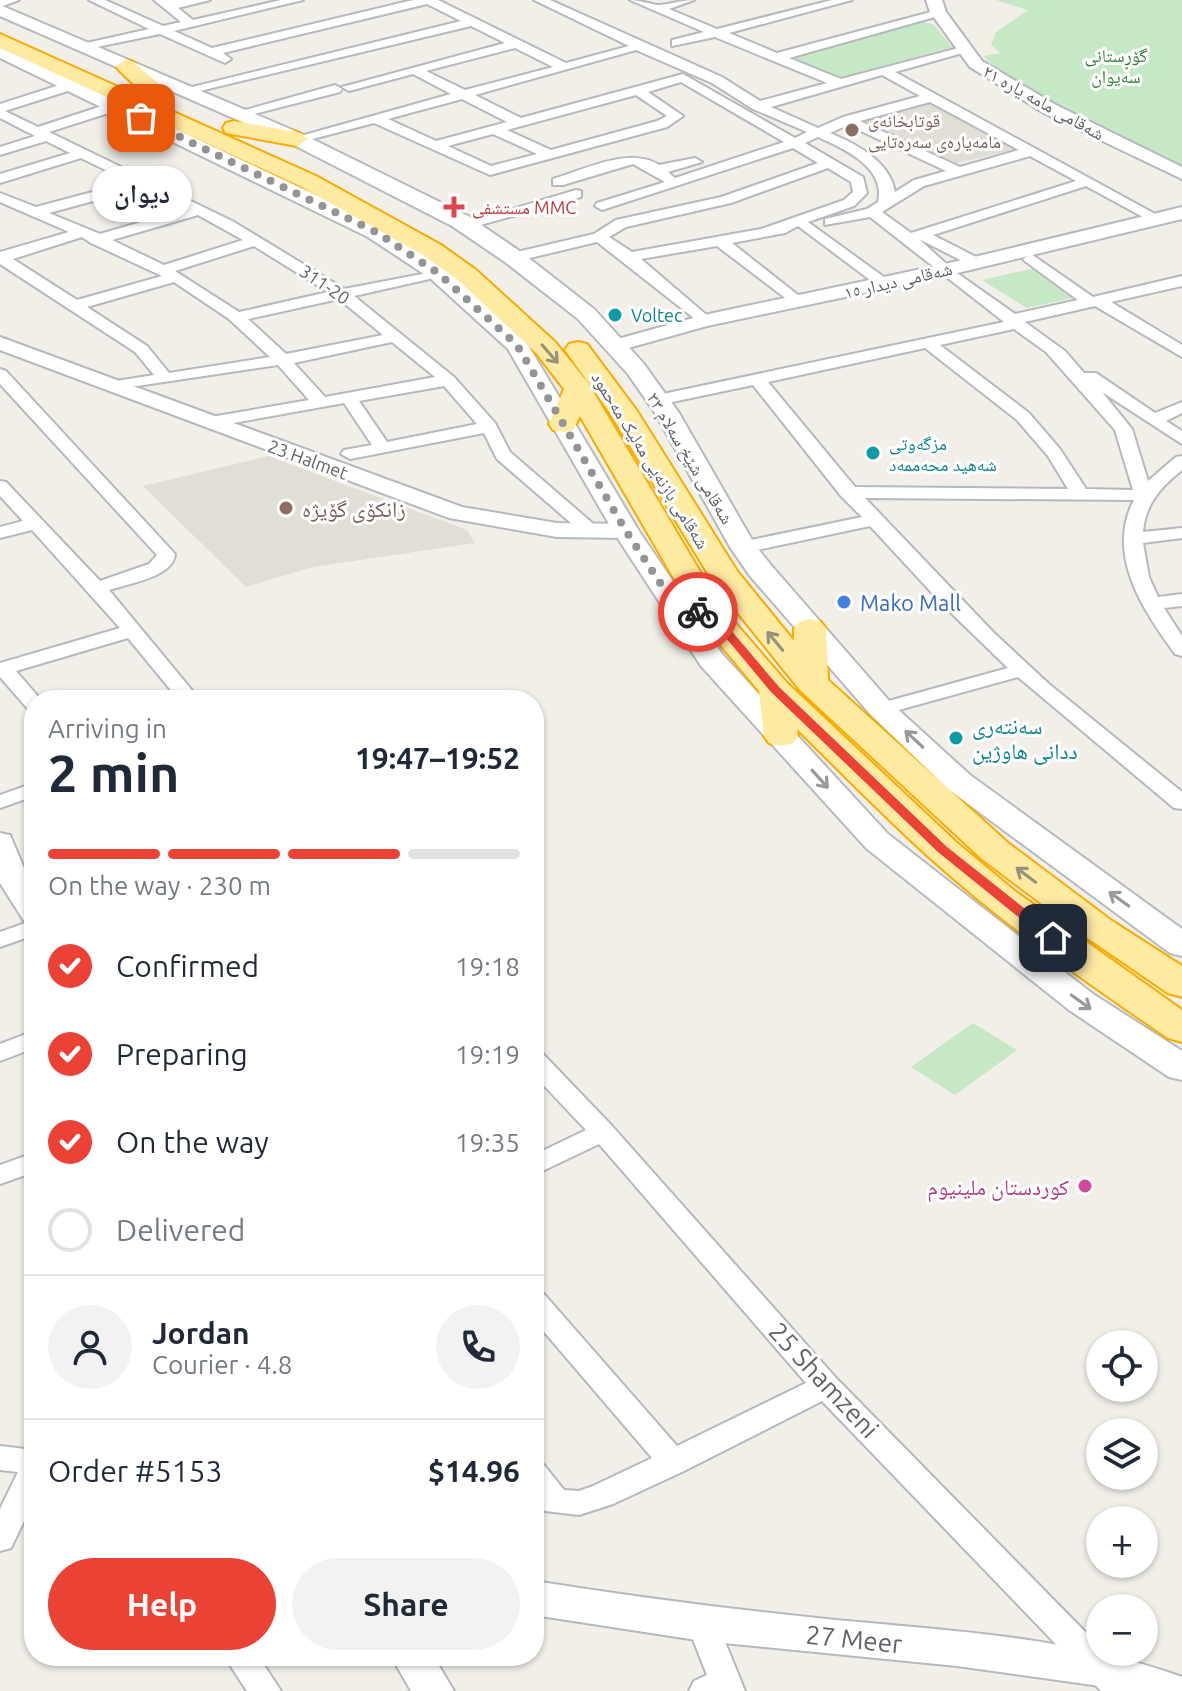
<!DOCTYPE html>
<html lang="en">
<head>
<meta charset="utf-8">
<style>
	body { margin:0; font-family:Ubuntu,"Noto Naskh Arabic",sans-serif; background:#f2f2f3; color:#1f2937; height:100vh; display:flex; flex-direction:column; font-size:30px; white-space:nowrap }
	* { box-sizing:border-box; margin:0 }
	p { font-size:26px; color:#747a83 }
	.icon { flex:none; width:44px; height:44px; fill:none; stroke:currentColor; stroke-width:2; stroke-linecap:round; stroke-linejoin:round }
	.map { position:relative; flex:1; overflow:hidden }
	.details { position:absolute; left:24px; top:690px; width:520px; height:976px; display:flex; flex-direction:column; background:#fff; border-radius:32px; box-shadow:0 2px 6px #0004 }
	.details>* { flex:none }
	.fabs { position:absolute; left:1086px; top:1330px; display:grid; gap:16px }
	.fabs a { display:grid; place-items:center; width:72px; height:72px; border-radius:50%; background:#fff; box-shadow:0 2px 6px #0004; font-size:40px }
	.pin { position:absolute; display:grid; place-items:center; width:68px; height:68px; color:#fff; margin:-34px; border-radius:16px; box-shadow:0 4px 12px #0006 }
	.courier { position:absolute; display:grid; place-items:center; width:80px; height:80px; margin:-40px; border:6px solid #ea4335; border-radius:50%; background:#fff; color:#222; box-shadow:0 2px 10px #0007 }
	.bubble { position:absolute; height:56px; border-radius:28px; background:#fff; box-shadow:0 2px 6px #0004; font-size:26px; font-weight:700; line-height:56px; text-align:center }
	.headline em { font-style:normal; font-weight:700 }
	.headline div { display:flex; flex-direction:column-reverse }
	.headline { display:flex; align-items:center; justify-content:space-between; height:136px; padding:0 24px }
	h1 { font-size:52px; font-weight:700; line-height:60px }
	.bar { display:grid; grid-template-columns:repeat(4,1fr); gap:12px 8px; align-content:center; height:96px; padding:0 24px }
	.bar i { height:10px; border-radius:6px; background:#e0e1e3 }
	.bar .selected { background:#ea4335 }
	.bar p { grid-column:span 4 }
	.line { display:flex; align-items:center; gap:20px; padding:0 24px; border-top:2px solid #e0e1e3 }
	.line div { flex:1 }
	.round { display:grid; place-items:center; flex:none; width:84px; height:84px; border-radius:42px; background:#f2f2f3 }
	ol { padding:0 24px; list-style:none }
	li { display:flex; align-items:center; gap:24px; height:88px }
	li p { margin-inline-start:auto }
	li .icon { padding:8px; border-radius:50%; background:#ea4335; color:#fff; stroke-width:4 }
	li:last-child { color:#747a83 }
	li i { width:44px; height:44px; border:4px solid #e0e1e3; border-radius:50% }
	.cta { display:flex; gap:16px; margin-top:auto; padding:16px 24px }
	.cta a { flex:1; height:92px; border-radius:48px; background:#ea4335; color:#fff; font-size:32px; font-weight:700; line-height:92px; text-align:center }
	.cta a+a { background:#f2f2f3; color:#1f2937 }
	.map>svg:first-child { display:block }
	.education { fill:#e1ded6 }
	.green { fill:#c5e8c5 }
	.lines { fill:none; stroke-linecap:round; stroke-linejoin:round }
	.minor-casing { stroke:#b5b8bc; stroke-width:4 }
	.tertiary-casing { stroke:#b5b8bc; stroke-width:4 }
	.secondary-casing { stroke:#b6babf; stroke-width:4 }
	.trunk-casing { stroke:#f9ab00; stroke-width:4 }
	.minor { fill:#fff; fill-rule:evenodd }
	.tertiary { fill:#fff; fill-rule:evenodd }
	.secondary { fill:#fff; fill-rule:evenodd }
	.trunk { fill:#feeaa1; fill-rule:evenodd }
	.oneway { stroke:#97927c }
	.oneway2 { stroke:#979a9d }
	.route { fill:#ea4335 }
	.done { stroke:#929495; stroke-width:8; stroke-dasharray:0 14.4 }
	.education-dot { fill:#8d6e63; stroke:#fff; stroke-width:3 }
	.health-dot { fill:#e0444e; stroke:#fff; stroke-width:3 }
	.culture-dot { fill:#0f9aa8; stroke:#fff; stroke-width:3 }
	.shop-dot { fill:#3f7fe0; stroke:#fff; stroke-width:3 }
	.hotel-dot { fill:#d1479c; stroke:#fff; stroke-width:3 }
	.labels { text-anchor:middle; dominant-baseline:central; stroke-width:6; stroke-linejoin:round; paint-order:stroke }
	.far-park-label { font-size:18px; fill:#348238; stroke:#fff }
	.far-street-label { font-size:18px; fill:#5f6368; stroke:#fff }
	.far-education-label { font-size:18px; fill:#785e54; stroke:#fff; text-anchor:start }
	.far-health-label { font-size:18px; fill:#be3a42; stroke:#fff; text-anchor:start }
	.far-culture-label { font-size:18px; fill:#0d838f; stroke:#fff; text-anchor:start }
	.education-label { font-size:22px; fill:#785e54; stroke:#fff; text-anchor:start }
	.shop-label { font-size:22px; fill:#366cbe; stroke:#fff; text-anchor:start }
	.culture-label { font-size:22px; fill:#0d838f; stroke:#fff; text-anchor:start }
	.hotel-label { font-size:22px; fill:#b23c85; stroke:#fff; text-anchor:end }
	.near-street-label { font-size:26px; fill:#5f6368; stroke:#fff }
</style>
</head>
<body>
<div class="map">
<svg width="1182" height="1691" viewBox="0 0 1182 1691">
	<rect width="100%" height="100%" fill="#f1efe8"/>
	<!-- education -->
	<path class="education" d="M 928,101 L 1018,149 L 952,164 L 854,120 Z
		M 268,456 L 467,530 L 475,543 L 313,567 L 246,587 L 143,486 Z"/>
	<!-- green -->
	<path class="green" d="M 996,0 L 1182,0 L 1182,166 C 1115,137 1036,106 983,56 L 1001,53 L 991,45 L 996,32 L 1028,10 Z
		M 922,22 L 933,24 L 952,47 L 841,77 L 834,78 L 791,58 Z
		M 1035,268 L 1081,296 L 1027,308 L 982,280 Z
		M 973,1023 L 1017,1050 L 955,1095 L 911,1067 Z"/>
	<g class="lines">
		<!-- minor casing -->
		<g class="minor-casing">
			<path id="minor" d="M 0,0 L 19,0 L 0,7 Z
				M 89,0 L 105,0 L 163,26 L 181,22 L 154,0 L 210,0 L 178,8 L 193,20 L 281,0 L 303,0 L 174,31 L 212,48 L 413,0 L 438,0 L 566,63 L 629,46 L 534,0 L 550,0 L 722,77 L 760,101 L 827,83 L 715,37 L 672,46 L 672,40 L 704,32 L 630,0 C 640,0 649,4 658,5 C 667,5 683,0 694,0 L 669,9 L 717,29 L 832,0 L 852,0 L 729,33 L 777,53 L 942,9 L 942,15 L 789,58 L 841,79 L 966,46 L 966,52 L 895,72 L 1166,220 L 1164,223 L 1154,223 L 1086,186 L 933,235 L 980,259 L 980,265 L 970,265 L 919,239 L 954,271 L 1015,314 L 1078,300 L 1026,262 L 1023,259 L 1031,254 L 1093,297 L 1182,276 L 1182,286 L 1111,302 L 1182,345 L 1182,357 L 1095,306 L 1025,322 L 1065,351 L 1084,373 L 1096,373 L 1155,413 L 1182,402 L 1182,413 L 1166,421 L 1182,431 L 1182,444 L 1102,392 L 1132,429 L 1148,481 L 1176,457 L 1182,456 L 1182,470 C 1161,487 1145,504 1143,532 L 1182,528 L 1182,538 L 1143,543 L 1149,577 L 1158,597 L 1182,594 L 1182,606 L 1164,608 L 1182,636 L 1182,656 L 1175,654 C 1144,611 1105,555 1134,500 L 865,498 L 994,633 L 1049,684 L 1182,792 L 1182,809 L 1174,808 L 1018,677 L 888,713 L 874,713 L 871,709 L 874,705 L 1008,668 L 945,607 L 870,526 L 743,553 L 736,551 L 734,547 L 736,543 L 862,517 L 841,496 L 753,385 L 658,405 L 650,400 L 658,395 L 1004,322 L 870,217 L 825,225 L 825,219 L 867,209 L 878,202 C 886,168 845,149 818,137 L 805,143 L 863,177 L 867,193 L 854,206 L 808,222 L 888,280 L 888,286 L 878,286 L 798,226 L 785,233 L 732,243 L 803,299 L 805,302 L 797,307 L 717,246 L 641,259 L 710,318 L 710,324 L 704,326 L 597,242 L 513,262 L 505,257 L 508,254 L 594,234 L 616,220 L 721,197 L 818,163 L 793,148 L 602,210 L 595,206 L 597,203 L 665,182 L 633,164 L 563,185 L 553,185 L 553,179 C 585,170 629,146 659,165 L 695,158 L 702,162 L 668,172 L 675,178 L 784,142 L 681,82 L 648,92 L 683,116 L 667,127 L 490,175 L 374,123 L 297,143 L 290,139 L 451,94 L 413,74 L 349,91 L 342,87 L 505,43 L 471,26 L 183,95 L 176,91 L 461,21 L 427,4 L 223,53 L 231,59 L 225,63 L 160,34 L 82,50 L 82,44 L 149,29 ZM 515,48 L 553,67 L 465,90 L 426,71 ZM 636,50 L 712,83 L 753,109 L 807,132 L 795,138 L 683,74 L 521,118 L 475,95 ZM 882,75 L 920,96 L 843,117 L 818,128 L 771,107 ZM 636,95 L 667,116 L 657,121 L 551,150 L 507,130 ZM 462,99 L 507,122 L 436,141 L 388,119 ZM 930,102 L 1019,150 L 960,167 L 860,121 ZM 848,125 L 946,171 L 914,180 L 895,192 C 890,161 856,144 830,133 ZM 493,134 L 537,154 L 491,166 L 448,146 ZM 1030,156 L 1076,181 L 911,233 L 882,212 L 924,186 ZM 828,168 L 851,182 L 853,192 L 844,200 L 761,229 L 632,252 L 609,237 L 626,227 L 731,203 ZM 1014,329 L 1046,352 L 1115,430 L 1133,490 L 1086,489 L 1060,449 L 1029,413 L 940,345 ZM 925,348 L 1017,420 L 1048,456 L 1068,489 L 855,487 L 768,382 Z
				M 72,81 L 78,85 L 77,88 L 5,111 L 38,127 L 111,103 L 121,103 L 121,109 L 49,132 L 234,222 L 344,289 L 443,270 L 443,276 L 354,296 L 454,377 L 495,423 L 510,452 L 598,528 L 601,532 L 598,536 L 586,536 L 497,459 L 484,433 L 350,459 L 341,454 L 344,450 L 372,445 L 344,403 L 211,427 L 205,426 L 203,422 L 205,418 L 309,400 L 278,365 L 110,390 L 108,386 L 110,382 L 154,375 L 135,352 L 0,264 L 0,252 L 69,232 L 0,202 L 0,193 L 36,207 L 130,182 L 81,158 L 0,183 L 0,174 L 70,153 L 46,141 L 0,155 L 0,147 L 35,136 L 0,118 L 0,104 ZM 141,188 L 186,209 L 100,234 L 49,213 ZM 198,215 L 243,240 L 164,265 L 112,240 ZM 82,237 L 91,243 L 162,276 L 77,300 L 13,259 ZM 254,246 L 328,292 L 239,312 L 175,271 ZM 174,282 L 229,319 L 270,357 L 169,373 L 147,346 L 87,307 ZM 339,299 L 383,335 L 286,354 L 248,319 ZM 392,342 L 435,377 L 325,397 L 294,363 ZM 444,386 L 477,424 L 387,442 L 359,401 Z
				M 335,85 L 342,89 L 340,92 L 238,118 L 231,114 Z
				M 576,190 L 581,191 L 581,197 L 466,229 L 459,225 Z
				M 0,369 L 6,371 L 175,554 C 174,577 127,584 109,590 L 200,700 L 179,700 L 128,638 L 16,671 L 41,700 L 34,700 L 34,710 L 27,708 L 0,677 L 0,663 L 120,628 L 32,530 L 0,538 L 0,527 L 23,521 L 0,496 L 0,481 L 6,482 L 100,581 L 149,564 L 157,555 L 0,384 Z
				M 34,783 L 34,796 L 0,808 L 0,795 Z
				M 34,864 L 34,879 L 12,886 L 4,884 L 1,879 L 4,874 Z
				M 34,920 L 34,935 L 0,947 L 0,932 Z
				M 34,1031 L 34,1048 L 0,1061 L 0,1044 Z
				M 534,1052 L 543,1054 L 612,1126 L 836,1378 L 1100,1647 L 1100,1652 L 1105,1652 L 1133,1681 L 1138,1691 L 1101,1691 L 822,1401 L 684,1471 L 613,1504 L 579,1515 L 545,1511 L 534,1495 L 534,1461 L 544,1465 L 564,1490 L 579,1491 L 593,1486 L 652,1458 L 534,1320 L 534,1291 L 544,1294 L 677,1446 L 806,1383 L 599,1144 L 534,1175 L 534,1155 L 586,1130 L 534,1075 Z
				M 34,1153 L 34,1172 L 0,1184 L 0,1165 Z
				M 0,1446 L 34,1450 L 34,1500 L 11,1548 L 0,1551 L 0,1509 L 18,1472 L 0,1470 Z
				M 703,1611 L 714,1615 L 745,1691 L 689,1691 L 694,1681 L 707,1675 L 687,1624 L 692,1615 Z
				M 224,1656 L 258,1656 L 281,1691 L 247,1691 Z"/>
		</g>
		<!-- tertiary casing -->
		<g class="tertiary-casing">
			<path id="tertiary" d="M 926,0 L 942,0 L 946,12 L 982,61 L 1056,105 L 1182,167 L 1182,179 L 1044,113 L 970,67 L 930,12 Z
				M 1182,207 L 1182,219 L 945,276 L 707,326 L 614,352 L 604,346 L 607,342 L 704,315 L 945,264 Z
				M 0,337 L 462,507 L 557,523 L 626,524 L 634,526 L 638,531 L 634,536 L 626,538 L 557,537 L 449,518 L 0,350 Z
				M 0,833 L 10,835 L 34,892 L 34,924 L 24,921 L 0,883 Z
				M 534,1581 C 635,1597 735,1610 836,1620 C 953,1631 1072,1637 1182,1677 L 1182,1691 L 1117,1691 L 1100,1686 L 957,1666 L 703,1641 L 534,1615 Z
				M 391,1656 L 433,1656 L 454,1691 L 411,1691 Z"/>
		</g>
		<!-- secondary casing -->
		<g class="secondary-casing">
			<path id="secondary" d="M 0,5 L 304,135 L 468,216 L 521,252 L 594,309 L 644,364 L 679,413 L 755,545 L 770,564 L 891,703 L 970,775 L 1182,929 L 1182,956 L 1170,953 L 948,789 L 871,715 L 750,576 L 730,547 L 655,413 L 628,374 L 578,319 L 505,262 L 452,226 L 290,143 L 0,16 Z
				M 0,46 L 384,227 L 446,268 L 525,340 L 639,531 L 722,654 L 888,834 L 1093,994 L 1182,1051 L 1182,1080 L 1169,1077 L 1069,1010 L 866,848 L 701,666 L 613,531 L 508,349 L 430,278 L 368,237 L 0,58 Z"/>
		</g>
		<!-- trunk casing -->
		<g class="trunk-casing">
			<path id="trunk" d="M 0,34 L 316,176 L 441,245 L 476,270 L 555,342 L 588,383 L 702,575 L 731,618 L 787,683 L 956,842 L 1016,892 L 1182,1010 L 1182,1042 L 1168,1038 C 1086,982 1003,924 929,857 C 884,816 841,772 797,729 L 798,736 L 793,743 L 781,746 L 769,743 L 764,736 L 759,691 L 709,631 L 672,575 L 580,416 L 573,430 L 563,432 L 553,430 L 549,424 L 564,389 L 537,354 L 458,280 L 423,255 L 300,186 L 0,48 Z
				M 126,60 L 133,62 L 166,90 L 169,95 L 166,100 L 150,100 L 119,70 L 116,66 Z
				M 234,121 L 297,132 L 308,139 L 297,146 L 226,133 L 223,128 L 226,123 Z
				M 578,342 L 587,344 L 637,411 L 737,571 L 794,641 L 794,629 L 799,622 L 810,619 L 821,622 L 826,629 L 828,680 L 1008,843 L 1112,921 L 1182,966 L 1182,997 L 1168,993 L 1086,937 L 982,859 L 800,690 L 713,582 L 610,413 L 565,350 L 569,344 Z"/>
		</g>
		<!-- minor -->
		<use href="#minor" class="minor"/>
		<!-- tertiary -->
		<use href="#tertiary" class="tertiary"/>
		<!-- secondary -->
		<use href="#secondary" class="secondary"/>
		<!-- trunk -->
		<use href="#trunk" class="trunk"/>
	</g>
	<!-- one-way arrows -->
	<defs><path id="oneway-shaft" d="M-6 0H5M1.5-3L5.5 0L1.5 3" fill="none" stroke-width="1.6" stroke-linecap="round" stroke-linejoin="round" transform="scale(2)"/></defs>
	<g class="oneway">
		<use href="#oneway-shaft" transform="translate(550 354) rotate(49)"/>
		<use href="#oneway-shaft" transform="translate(775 641) rotate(-130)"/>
		<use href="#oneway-shaft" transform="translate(1026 875) rotate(-143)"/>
	</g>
	<g class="oneway2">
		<use href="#oneway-shaft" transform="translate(914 739) rotate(-137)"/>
		<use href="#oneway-shaft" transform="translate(820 779) rotate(48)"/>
		<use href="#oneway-shaft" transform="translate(1119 899) rotate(-144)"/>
		<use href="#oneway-shaft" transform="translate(1081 1002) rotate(36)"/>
	</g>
	<!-- route -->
	<path class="route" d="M 698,608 L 724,622 L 779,687 L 947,847 L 1058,935 L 1058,941 L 1048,941 L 938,852 L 771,692 L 716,626 L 694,614 L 692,612 Z"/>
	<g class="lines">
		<!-- done -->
		<path class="done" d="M 141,118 L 376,232 L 438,273 L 517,345 L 626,531 L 668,595 L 698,612"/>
	</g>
	<!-- markers -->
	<g class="education-dot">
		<circle cx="852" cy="130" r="8"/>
		<circle cx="286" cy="508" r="8"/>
	</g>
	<path class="health-dot" d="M450 195h8v8h8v8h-8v8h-8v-8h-8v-8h8z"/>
	<g class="culture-dot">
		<circle cx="615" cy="315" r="8"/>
		<circle cx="873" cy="453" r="8"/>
		<circle cx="956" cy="738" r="8"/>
	</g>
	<circle class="shop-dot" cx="844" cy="602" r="8"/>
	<circle class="hotel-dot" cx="1085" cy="1186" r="8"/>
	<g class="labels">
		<!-- far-park labels -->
		<g class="far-park-label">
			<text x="1116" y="55">گۆڕستانی<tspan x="1116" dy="21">سەیوان</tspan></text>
		</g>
		<!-- far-street labels -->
		<g class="far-street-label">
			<text transform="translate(1044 102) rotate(29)">شەقامی مامە یارە ٢١</text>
			<text transform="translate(898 280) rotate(-13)">شەقامی دیدار ١٥</text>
			<text transform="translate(325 284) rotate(34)">311-20</text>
			<text transform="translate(691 458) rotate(59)">شەقامی شێخ سەلام ٣٣</text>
			<text transform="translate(308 459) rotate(20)">23 Halmet</text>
			<text transform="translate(651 460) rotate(58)">شەقامی بازنەیی مەلیک مەحمود</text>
		</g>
		<!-- far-education labels -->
		<g class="far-education-label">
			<text x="868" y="120">قوتابخانەی<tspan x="868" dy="21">مامەیارەی سەرەتایی</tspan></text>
		</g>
		<!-- far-health labels -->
		<g class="far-health-label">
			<text x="472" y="207">مستشفى MMC</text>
		</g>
		<!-- far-culture labels -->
		<g class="far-culture-label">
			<text x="631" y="315">Voltec</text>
			<text x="889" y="443">مزگەوتی<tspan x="889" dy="21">شەهید محەممەد</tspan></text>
		</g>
		<!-- education labels -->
		<g class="education-label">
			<text x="302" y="508">زانکۆی گۆیژە</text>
		</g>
		<!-- shop labels -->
		<g class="shop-label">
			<text x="860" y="602">Mako Mall</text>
		</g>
		<!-- culture labels -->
		<g class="culture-label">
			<text x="972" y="725">سەنتەری<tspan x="972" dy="25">ددانی هاوژین</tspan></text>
		</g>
		<!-- hotel labels -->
		<g class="hotel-label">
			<text x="1069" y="1186">کوردستان ملینیوم</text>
		</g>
		<!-- near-street labels -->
		<g class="near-street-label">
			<text transform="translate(824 1380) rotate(47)">25 Shamzeni</text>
			<text transform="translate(854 1639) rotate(6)">27 Meer</text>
		</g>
	</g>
</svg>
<div class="fabs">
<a><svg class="icon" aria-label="locate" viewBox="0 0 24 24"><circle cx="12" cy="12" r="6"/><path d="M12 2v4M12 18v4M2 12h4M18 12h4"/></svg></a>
<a><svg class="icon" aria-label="layers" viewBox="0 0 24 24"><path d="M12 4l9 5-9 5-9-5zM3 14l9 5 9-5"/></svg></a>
<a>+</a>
<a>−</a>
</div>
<div class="pin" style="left:141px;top:118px;background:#ea580c"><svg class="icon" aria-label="bag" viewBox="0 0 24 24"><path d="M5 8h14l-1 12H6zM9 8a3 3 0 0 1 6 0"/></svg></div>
<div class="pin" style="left:1053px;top:938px;background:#1f2937"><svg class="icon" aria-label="home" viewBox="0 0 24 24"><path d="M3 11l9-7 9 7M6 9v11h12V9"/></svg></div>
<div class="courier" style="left:698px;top:612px"><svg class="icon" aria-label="bike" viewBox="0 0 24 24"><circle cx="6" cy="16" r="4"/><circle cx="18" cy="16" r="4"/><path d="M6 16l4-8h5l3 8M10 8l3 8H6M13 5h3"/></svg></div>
<div class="bubble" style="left:92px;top:166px;width:100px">دیوان</div>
<section class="details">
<div class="headline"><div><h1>2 min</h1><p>Arriving in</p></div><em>19:47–19:52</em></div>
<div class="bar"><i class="selected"></i><i class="selected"></i><i class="selected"></i><i></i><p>On the way · 230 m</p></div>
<ol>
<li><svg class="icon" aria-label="check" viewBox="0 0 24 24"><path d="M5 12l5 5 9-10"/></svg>Confirmed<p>19:18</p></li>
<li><svg class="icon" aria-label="check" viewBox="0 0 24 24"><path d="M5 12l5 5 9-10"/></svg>Preparing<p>19:19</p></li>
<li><svg class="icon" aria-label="check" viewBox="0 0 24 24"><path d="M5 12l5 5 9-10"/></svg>On the way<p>19:35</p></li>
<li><i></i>Delivered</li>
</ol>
<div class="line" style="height:144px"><a class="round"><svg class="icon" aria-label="person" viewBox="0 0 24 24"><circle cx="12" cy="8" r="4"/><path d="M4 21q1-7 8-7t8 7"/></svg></a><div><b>Jordan</b><p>Courier · 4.8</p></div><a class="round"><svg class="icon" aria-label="phone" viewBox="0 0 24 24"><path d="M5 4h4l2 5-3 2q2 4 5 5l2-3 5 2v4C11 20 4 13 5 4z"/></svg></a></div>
<div class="line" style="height:104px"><div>Order #5153</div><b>$14.96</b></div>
<div class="cta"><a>Help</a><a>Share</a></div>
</section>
</div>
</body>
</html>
